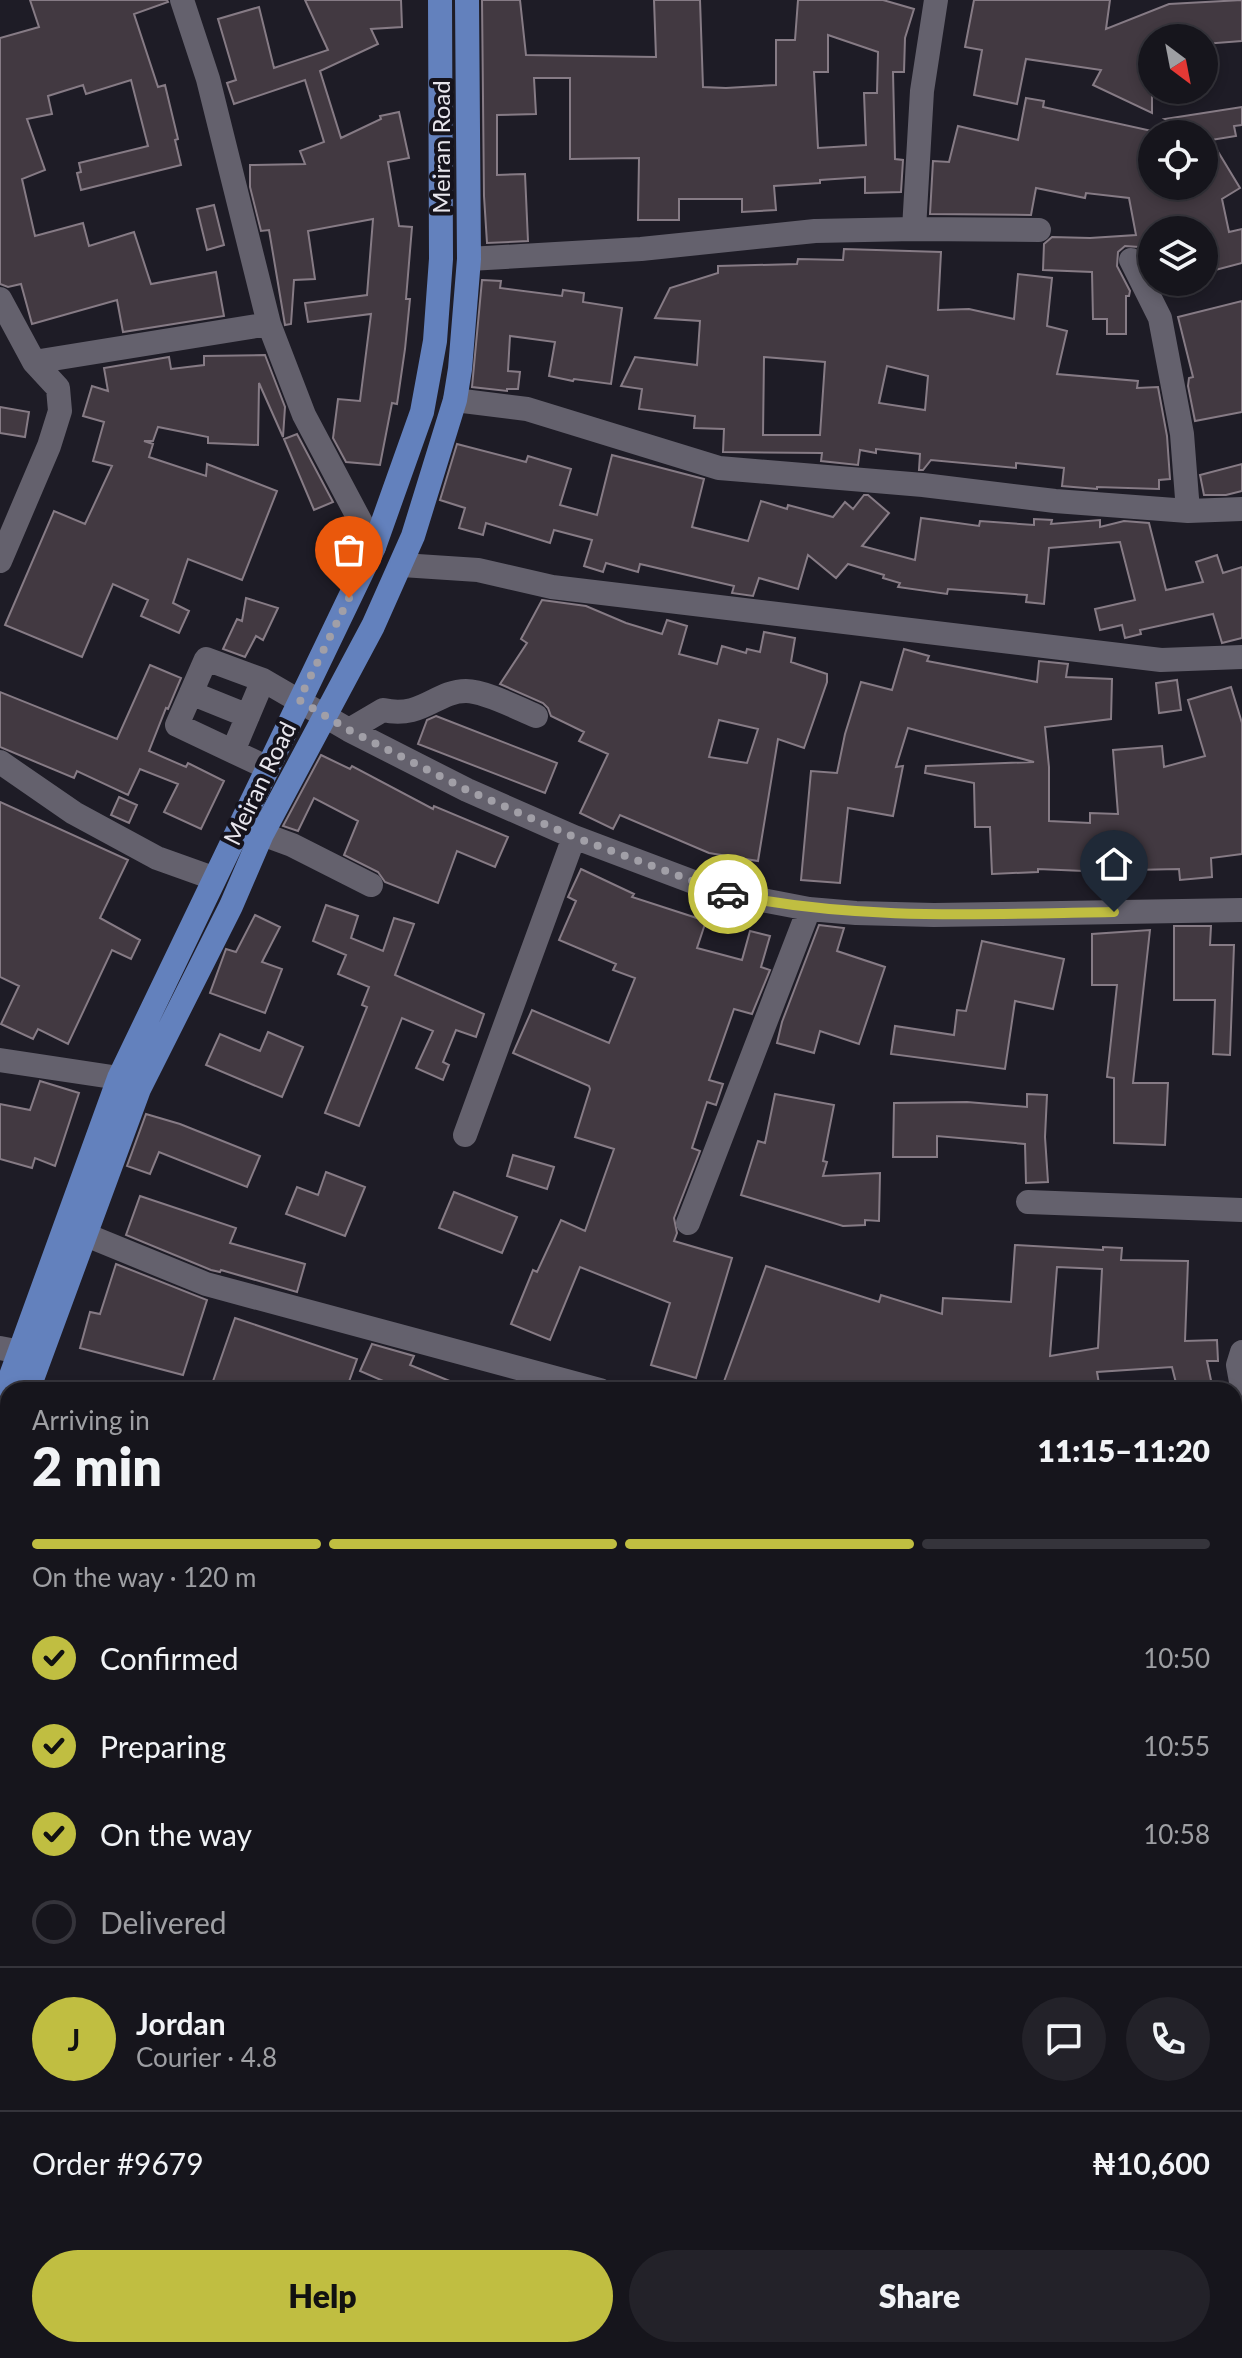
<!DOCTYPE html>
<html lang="en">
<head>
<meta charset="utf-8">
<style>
	body { margin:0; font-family:Lato,sans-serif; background:#232229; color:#f1f3f6; height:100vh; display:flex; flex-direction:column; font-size:30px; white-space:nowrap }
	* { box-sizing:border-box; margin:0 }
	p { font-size:26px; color:#9e9fa3 }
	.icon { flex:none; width:44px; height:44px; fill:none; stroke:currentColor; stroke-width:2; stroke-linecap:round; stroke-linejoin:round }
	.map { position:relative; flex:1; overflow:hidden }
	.details { position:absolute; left:0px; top:1382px; width:1242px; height:976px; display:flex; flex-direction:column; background:#16151c; border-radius:24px 24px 0 0; box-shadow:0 4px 12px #0003,0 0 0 2px #35343b }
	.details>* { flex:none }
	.needle { width:52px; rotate:148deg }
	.controls { position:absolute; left:1138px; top:24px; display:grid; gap:16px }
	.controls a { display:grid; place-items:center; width:80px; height:80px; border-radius:50%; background:#16151c; box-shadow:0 4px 12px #0003,0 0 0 2px #35343b; font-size:40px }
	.pin { position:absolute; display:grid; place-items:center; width:68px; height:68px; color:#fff; margin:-82px -34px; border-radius:50% 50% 50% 0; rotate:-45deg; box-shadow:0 0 8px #0007 }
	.pin .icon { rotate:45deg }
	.courier { position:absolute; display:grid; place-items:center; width:80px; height:80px; margin:-40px; border:6px solid #c0be41; border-radius:50%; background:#fff; color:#222; box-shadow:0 2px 10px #0007 }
	.head em { font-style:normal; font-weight:800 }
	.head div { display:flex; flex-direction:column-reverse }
	.head { display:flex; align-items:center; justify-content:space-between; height:136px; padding:0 32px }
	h1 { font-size:52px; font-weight:800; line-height:60px }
	.bar { display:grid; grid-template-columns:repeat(4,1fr); gap:12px 8px; align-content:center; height:96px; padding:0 32px }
	.bar i { height:10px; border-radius:6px; background:#35343b }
	.bar .active { background:#c0be41 }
	.bar p { grid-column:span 4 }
	.line { display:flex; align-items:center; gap:20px; padding:0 32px; border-top:2px solid #35343b }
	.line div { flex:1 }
	.round { display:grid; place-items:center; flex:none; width:84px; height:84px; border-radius:42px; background:#232229 }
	ol { padding:0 32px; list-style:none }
	li { display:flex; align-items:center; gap:24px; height:88px }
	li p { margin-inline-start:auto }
	li .icon { padding:8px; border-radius:50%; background:#c0be41; color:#111; stroke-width:4 }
	li:last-child { color:#9e9fa3 }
	li i { width:44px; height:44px; border:4px solid #35343b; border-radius:50% }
	.action { display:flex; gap:16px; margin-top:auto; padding:16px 32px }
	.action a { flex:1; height:92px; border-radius:48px; background:#c0be41; color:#111; font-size:32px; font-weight:800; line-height:92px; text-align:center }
	.action a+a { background:#232229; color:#f1f3f6 }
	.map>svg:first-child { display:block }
	.building { fill:#423941; stroke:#867b85; stroke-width:2; fill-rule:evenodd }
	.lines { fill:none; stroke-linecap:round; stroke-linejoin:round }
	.minor { stroke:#64616d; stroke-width:24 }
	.major { stroke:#6381bd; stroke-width:24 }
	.done { stroke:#a19fa7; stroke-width:8; stroke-dasharray:0 14.4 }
	.route { stroke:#c0be41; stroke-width:10 }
	.labels { text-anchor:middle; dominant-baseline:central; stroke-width:8; stroke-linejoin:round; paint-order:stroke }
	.street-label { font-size:24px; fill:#e8e6ed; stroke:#15131c }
</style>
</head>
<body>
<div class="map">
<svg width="1242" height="2358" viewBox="0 0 1242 2358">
	<rect width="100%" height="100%" fill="#1e1c26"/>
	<!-- building -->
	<path class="building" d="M 30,0 L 167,0 L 168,2 L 134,14 L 158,87 L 165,85 L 178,139 L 175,140 L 181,165 L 81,190 L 77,173 L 81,172 L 79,163 L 148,146 L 131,80 L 86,94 L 83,85 L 48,96 L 52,114 L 27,119 L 45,170 L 22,179 L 35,236 L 83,223 L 89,246 L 134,232 L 151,284 L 216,272 L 224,316 L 123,332 L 117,300 L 32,324 L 21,284 L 8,287 L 0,284 L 0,38 L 39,27 Z
		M 305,0 L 401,0 L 402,27 L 371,29 L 378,44 L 320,71 L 341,138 L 381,119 L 380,116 L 399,112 L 409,158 L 388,162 L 399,226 L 412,227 L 406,299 L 410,299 L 405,349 L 397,404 L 392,403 L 380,465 L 346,462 L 333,438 L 338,399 L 360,401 L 371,314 L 308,322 L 305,303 L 367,295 L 373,219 L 308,231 L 315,279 L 294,280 L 291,324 L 285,325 L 269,230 L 261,231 L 250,187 L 250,165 L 305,164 L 300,151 L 324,142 L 305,80 L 234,104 L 227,83 L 236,80 L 218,19 L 259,7 L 274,68 L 328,50 Z
		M 482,0 L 520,0 L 526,55 L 656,57 L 654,0 L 700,0 L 703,87 L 726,88 L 776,85 L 776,40 L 795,40 L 798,0 L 883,0 L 914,9 L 905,38 L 904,72 L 893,72 L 895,159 L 903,160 L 901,192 L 865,193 L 865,177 L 820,180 L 820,183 L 774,186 L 776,210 L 742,212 L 742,199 L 679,199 L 679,220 L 638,220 L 639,158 L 570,159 L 570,78 L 534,78 L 536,114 L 497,115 L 497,175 L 525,174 L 528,241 L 487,243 L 484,196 ZM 828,35 L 878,52 L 877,93 L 864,93 L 866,145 L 818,148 L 814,72 L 828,72 Z
		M 974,0 L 1110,0 L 1106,29 L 1169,4 L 1242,0 L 1242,41 L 1204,44 L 1204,38 L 1152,38 L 1152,113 L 1093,85 L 1101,70 L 1026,59 L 1017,104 L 974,95 L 982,50 L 965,47 Z
		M 1026,98 L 1044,101 L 1043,107 L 1152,131 L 1152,186 L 1168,186 L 1167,196 L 1204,189 L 1204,134 L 1197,134 L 1165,119 L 1242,107 L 1242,125 L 1234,126 L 1236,136 L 1211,140 L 1240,188 L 1222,199 L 1229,232 L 1242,229 L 1242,263 L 1204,273 L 1204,230 L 1152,230 L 1152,268 L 1139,247 L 1125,246 L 1118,252 L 1117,266 L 1130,291 L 1129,296 L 1126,296 L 1126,334 L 1107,334 L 1107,319 L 1093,319 L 1092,272 L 1043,270 L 1044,244 L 1052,237 L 1090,238 L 1136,235 L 1129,198 L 1086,193 L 1085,198 L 1036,188 L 1031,215 L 930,214 L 933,161 L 949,162 L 958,126 L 1018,140 Z
		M 214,205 L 224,245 L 207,250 L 197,209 Z
		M 844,249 L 941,252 L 938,310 L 969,309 L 1014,319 L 1018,274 L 1052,278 L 1047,326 L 1067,331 L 1057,374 L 1138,381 L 1137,388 L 1158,387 L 1167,436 L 1170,479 L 1159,480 L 1159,489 L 1097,487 L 1097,489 L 1062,486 L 1064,468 L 1016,463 L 1016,468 L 931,460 L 923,470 L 919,470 L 920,454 L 876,449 L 876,453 L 860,450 L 858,465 L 821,461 L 822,453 L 723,452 L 724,429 L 694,428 L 695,416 L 639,409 L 642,389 L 621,386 L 635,357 L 697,365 L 700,321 L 655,318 L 670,288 L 718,273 L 718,266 L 797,264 L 798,259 L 843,260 ZM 764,357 L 825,362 L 820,435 L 763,435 ZM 887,366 L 928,376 L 925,410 L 879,403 Z
		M 482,280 L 501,281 L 500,288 L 562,296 L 563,290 L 584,293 L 583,302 L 622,308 L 611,384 L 574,379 L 573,381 L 549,376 L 555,342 L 510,336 L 508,371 L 520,372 L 518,389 L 507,389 L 507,391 L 472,387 Z
		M 1242,301 L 1242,412 L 1195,421 L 1188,386 L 1189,378 L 1193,377 L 1178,317 Z
		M 265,355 L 285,407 L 283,437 L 259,383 L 258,445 L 208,443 L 208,437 L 158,427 L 153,441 L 144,441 L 153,444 L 149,457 L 206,476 L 207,464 L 277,491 L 242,580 L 188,559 L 173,603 L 189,611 L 179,633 L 141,616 L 148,600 L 113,584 L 82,657 L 5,625 L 54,511 L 85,524 L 112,466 L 93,461 L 104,422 L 83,416 L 92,386 L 108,391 L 104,368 L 169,357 L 171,369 L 204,365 L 204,356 Z
		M 0,407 L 29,412 L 25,437 L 0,433 Z
		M 297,434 L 333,502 L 314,510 L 284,439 Z
		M 457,444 L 526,462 L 528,456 L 571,469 L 560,505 L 597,515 L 612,455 L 704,479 L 692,527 L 748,541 L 761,501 L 787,509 L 788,505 L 833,517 L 845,502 L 853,509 L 864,495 L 868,495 L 889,513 L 862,546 L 915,560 L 921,518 L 979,526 L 980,521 L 1034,525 L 1034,519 L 1052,520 L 1051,524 L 1100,520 L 1100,527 L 1124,521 L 1149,523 L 1166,590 L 1203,582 L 1196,562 L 1217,555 L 1223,573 L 1242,567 L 1242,638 L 1222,643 L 1213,614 L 1140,630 L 1141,634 L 1125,638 L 1122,625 L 1100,630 L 1095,609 L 1135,600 L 1120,542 L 1049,548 L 1044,604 L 1026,602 L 1027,595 L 948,589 L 947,594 L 898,587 L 900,583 L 883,578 L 884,575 L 848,564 L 836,578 L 808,555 L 798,589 L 759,578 L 753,596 L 732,593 L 734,586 L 640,564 L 638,572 L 606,563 L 603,572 L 584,566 L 592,540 L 554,530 L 550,543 L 486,523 L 483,535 L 459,528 L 465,508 L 440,500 Z
		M 1242,464 L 1242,491 L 1226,495 L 1204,495 L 1200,475 Z
		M 246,598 L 278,608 L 263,640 L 256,636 L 245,657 L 223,649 L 237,619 L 242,621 Z
		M 542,600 L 586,606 L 626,623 L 662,634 L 667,620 L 687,626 L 679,654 L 717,664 L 722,646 L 746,653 L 747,649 L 760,652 L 764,632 L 795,638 L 791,662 L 827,674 L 827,682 L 804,748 L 778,739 L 758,861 L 709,853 L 620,815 L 613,829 L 580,813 L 608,754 L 579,741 L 584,732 L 551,716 L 548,708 L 543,703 L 500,684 L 527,643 L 521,639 ZM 719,720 L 758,729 L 747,763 L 709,757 Z
		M 904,649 L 929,656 L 927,661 L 1037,682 L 1039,661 L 1068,664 L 1066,677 L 1112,679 L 1111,719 L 1045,727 L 1049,767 L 1049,821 L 1090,823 L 1090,813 L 1118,814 L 1113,750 L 1162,746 L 1164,767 L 1205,756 L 1188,700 L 1231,687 L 1242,723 L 1242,854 L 1211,858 L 1212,877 L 1180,880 L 1179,869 L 1084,871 L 1038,869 L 1038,872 L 992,874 L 990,827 L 975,827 L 974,783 L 925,773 L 926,766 L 1034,762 L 908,728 L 896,767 L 903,766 L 893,816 L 848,808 L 840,883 L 801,880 L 811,771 L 837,773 L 845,734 L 861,682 L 892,690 Z
		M 150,665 L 181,678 L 168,709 L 166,708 L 149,751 L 186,767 L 188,763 L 224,781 L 201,829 L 164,812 L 178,784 L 140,769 L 128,795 L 77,771 L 74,778 L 0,747 L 0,692 L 117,739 Z
		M 1177,680 L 1181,710 L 1159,713 L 1156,683 Z
		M 436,716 L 557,763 L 545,793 L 418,744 L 427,720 Z
		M 321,755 L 350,769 L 352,766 L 433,809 L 434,806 L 508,837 L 495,867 L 457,851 L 438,903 L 385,882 L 378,872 L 344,855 L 358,821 L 314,798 L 298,831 L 283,826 Z
		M 119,797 L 137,805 L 129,823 L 111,815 Z
		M 0,802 L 128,860 L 100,918 L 140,940 L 131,959 L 112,950 L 68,1044 L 38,1029 L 33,1039 L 1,1024 L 19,986 L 0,977 Z
		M 581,869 L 634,894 L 632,897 L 706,921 L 697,948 L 742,960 L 750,931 L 770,936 L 761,967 L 770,970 L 752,1014 L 734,1009 L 709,1080 L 723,1084 L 716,1105 L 707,1102 L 692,1148 L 700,1151 L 674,1218 L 677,1233 L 674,1241 L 732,1258 L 696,1378 L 651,1365 L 670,1303 L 580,1267 L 550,1340 L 511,1324 L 533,1270 L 537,1272 L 561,1220 L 585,1231 L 614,1149 L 575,1137 L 590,1089 L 589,1086 L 513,1053 L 532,1010 L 609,1043 L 635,978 L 613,970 L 616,964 L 559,940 L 576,901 L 568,897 Z
		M 326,905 L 358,916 L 351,938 L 383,951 L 394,918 L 414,924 L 395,975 L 484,1014 L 476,1037 L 456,1030 L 443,1062 L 449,1065 L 443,1080 L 416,1068 L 433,1031 L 402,1018 L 359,1126 L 325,1113 L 367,1007 L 362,1005 L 369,987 L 338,974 L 346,955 L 313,941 Z
		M 255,915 L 280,927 L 262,962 L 282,969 L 265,1013 L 210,993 L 226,949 L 236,952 Z
		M 819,925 L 844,928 L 837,951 L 885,967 L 859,1044 L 820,1031 L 814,1053 L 777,1043 L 782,1022 Z
		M 1174,926 L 1211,926 L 1210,945 L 1234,945 L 1230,1055 L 1213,1054 L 1215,1000 L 1174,1000 Z
		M 1150,930 L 1133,1083 L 1168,1083 L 1165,1145 L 1114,1143 L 1114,1078 L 1107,1077 L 1117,985 L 1092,985 L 1092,934 Z
		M 982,941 L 1064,959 L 1053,1009 L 1015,1001 L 1005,1069 L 891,1054 L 895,1026 L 954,1035 L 957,1010 L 966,1011 Z
		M 268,1032 L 303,1047 L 282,1097 L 206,1065 L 220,1034 L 260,1051 Z
		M 40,1081 L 79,1093 L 55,1166 L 35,1158 L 32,1168 L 0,1159 L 0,1104 L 30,1110 Z
		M 775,1094 L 834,1105 L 823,1161 L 827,1162 L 823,1176 L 880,1173 L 879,1221 L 865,1220 L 865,1225 L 843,1226 L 741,1195 L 758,1141 L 765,1143 Z
		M 1027,1094 L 1047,1095 L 1045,1137 L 1048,1182 L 1026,1183 L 1025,1144 L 937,1136 L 937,1157 L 893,1157 L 894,1103 L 967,1102 L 1027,1107 Z
		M 146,1114 L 180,1124 L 260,1156 L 247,1187 L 159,1152 L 150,1174 L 127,1166 Z
		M 513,1155 L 554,1167 L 547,1189 L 507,1176 Z
		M 326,1172 L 365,1187 L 345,1236 L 286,1214 L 297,1187 L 318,1195 Z
		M 454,1192 L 517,1217 L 502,1253 L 439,1228 Z
		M 140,1196 L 236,1228 L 230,1243 L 305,1264 L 297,1292 L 221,1270 L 220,1272 L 211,1270 L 126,1235 Z
		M 1015,1245 L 1103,1250 L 1103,1247 L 1122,1248 L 1121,1260 L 1188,1261 L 1185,1341 L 1217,1340 L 1218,1361 L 1207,1361 L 1213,1390 L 1186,1390 L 1185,1385 L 1177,1387 L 1172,1367 L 1097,1372 L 1100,1390 L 733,1390 L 722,1387 L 766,1266 L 879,1302 L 881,1295 L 942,1314 L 943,1298 L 1011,1302 ZM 1057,1267 L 1102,1269 L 1098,1348 L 1050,1356 Z
		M 116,1264 L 207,1300 L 183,1375 L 80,1348 L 90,1312 L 100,1314 Z
		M 235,1318 L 357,1359 L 346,1390 L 231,1390 L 212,1384 Z
		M 372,1344 L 414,1356 L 410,1365 L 472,1390 L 404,1390 L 360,1371 Z"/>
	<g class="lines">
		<!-- minor -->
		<path class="minor" d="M 182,0 L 208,79 L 269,324 L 304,415 L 374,547
			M 914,229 L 922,91 L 936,0
			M 469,259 L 641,249 L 815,231 L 914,229 L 1039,230
			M 1131,260 L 1160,318 L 1182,434 L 1188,511
			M 0,299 L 34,362 L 58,388 L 60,411 L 49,446 L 0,561
			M 34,362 L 269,324
			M 455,400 L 527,409 L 719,468 L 923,485 L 1055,501 L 1188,511 L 1242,509
			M 402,565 L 478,570 L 552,587 L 1161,660 L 1242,657
			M 191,693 L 248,716
			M 349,730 L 383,710 C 422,719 436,691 466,691 C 485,691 517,708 536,716
			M 233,751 L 263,680
			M 0,762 L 74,813 L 157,858 L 213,878
			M 268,768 L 177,725 L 206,659 L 263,680 L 349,730 L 467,790 L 574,837 L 720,892 L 809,909 L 856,913 L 934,915 L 1242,910
			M 262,834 L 292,845 L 371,885
			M 0,1060 L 119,1078
			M 465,1135 L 574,837
			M 1028,1202 L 1242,1210
			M 688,1223 L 809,909
			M 86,1235 L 206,1284 L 600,1390
			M 0,1348 L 21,1352
			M 1242,1352 L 1238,1365 L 1242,1387
			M 1234,1460 L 1242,1459
			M 0,1568 L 8,1572
			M 0,1653 L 8,1656
			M 0,1764 L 8,1767
			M 1234,1860 L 1242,1860
			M 1234,2118 L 1242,2094
			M 1234,2286 L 1242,2288
			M 640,2350 L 642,2358
			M 133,2358 L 134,2350
			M 815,2358 L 816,2350
			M 976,2358 L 976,2350
			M 1159,2358 L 1160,2350"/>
		<!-- major -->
		<path class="major" d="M 28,1390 L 139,1089 L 231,906 L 262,834 L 373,626 L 413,536 L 455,400 L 460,369 L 469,259 L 467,0
			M 0,1406 L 119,1078 L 374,547 L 422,412 L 435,341 L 441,259 L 440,0
			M 0,1457 L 8,1437"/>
	</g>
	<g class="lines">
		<!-- done -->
		<path class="done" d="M 349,598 L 299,700 L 349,730 L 467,790 L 574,837 L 728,894"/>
		<!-- route -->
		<path class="route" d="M 728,894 C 855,921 984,914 1114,912"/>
	</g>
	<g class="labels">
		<!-- street labels -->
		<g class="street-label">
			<text transform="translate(440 147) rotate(-90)">Meiran Road</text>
			<text transform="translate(259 783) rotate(-64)">Meiran Road</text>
		</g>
	</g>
</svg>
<div class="controls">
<a><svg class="needle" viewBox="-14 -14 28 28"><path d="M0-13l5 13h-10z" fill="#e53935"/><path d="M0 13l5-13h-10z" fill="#9e9fa3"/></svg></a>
<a><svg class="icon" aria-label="locate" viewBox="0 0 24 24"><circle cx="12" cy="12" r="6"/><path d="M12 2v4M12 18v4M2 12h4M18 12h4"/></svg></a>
<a><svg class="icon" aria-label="layers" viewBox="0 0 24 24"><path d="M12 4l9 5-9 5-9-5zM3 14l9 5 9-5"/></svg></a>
</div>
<div class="pin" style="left:349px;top:598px;background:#ea580c"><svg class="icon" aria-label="bag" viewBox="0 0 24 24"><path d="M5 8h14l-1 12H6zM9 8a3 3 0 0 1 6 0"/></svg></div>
<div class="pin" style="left:1114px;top:912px;background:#1f2937"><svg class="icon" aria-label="home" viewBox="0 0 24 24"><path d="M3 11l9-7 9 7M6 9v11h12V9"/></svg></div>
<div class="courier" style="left:728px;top:894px"><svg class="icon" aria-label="car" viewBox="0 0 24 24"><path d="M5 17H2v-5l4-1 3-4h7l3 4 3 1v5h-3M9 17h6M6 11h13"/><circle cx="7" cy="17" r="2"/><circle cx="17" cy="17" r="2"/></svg></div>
<section class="details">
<div class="head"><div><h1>2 min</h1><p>Arriving in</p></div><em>11:15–11:20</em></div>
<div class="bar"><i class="active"></i><i class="active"></i><i class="active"></i><i></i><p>On the way · 120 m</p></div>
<ol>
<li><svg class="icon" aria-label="check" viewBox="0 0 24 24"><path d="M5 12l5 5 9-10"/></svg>Confirmed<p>10:50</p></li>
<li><svg class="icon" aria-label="check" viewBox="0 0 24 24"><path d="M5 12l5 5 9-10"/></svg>Preparing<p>10:55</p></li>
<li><svg class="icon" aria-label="check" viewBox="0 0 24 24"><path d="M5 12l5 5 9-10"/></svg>On the way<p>10:58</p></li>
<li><i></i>Delivered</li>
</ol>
<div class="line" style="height:144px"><b class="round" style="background:#c0be41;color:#111">J</b><div><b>Jordan</b><p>Courier · 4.8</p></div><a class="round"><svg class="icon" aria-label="chat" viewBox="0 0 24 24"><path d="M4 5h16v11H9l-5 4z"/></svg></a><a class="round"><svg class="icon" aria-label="phone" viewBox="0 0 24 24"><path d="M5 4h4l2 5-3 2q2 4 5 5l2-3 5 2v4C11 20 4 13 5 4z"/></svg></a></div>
<div class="line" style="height:104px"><div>Order #9679</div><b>₦10,600</b></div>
<div class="action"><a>Help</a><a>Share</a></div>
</section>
</div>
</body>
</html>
